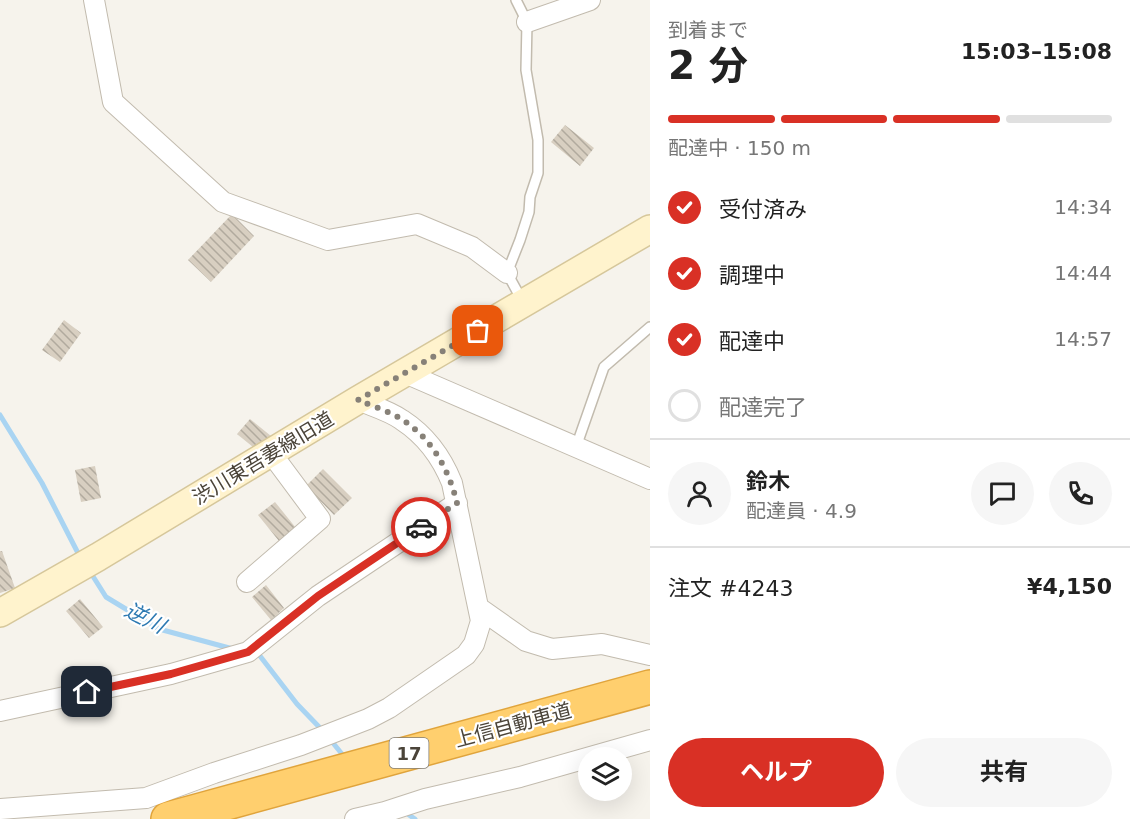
<!DOCTYPE html>
<html lang="ja">
<head>
<meta charset="utf-8">
<style>
	body { margin:0; font-family:"DejaVu Sans","Noto Sans JP",sans-serif; background:#f6f6f6; color:#222; height:100vh; display:flex; flex-direction:column; font-size:22px; white-space:nowrap }
	* { box-sizing:border-box; margin:0 }
	p { font-size:20px; color:#767676 }
	.icon { flex:none; width:33px; height:33px; fill:none; stroke:currentColor; stroke-width:2; stroke-linecap:round; stroke-linejoin:round }
	.map { position:relative; flex:1; overflow:hidden }
	.details { display:flex; flex-direction:column; background:#fff; width:480px }
	.details>* { flex:none }
	.controls { position:absolute; left:578px; top:747px; display:grid; gap:12px }
	.controls a { display:grid; place-items:center; width:54px; height:54px; border-radius:50%; background:#fff; box-shadow:0 6px 24px #0002; font-size:30px }
	.pin { position:absolute; display:grid; place-items:center; width:51px; height:51px; color:#fff; margin:-26px; border-radius:12px; box-shadow:0 3px 9px #0006 }
	.courier { position:absolute; display:grid; place-items:center; width:60px; height:60px; margin:-30px; border:4px solid #d93025; border-radius:50%; background:#fff; color:#222; box-shadow:0 2px 8px #0007 }
	.headline em { font-style:normal; font-weight:700 }
	.headline div { display:flex; flex-direction:column-reverse }
	.headline { display:flex; align-items:center; justify-content:space-between; height:102px; padding:0 18px }
	h1 { font-size:39px; font-weight:700; line-height:45px }
	.bar { display:grid; grid-template-columns:repeat(4,1fr); gap:9px 6px; align-content:center; height:72px; padding:0 18px }
	.bar i { height:8px; border-radius:4px; background:#e0e0e0 }
	.bar .current { background:#d93025 }
	.bar p { grid-column:span 4 }
	.line { display:flex; align-items:center; gap:15px; padding:0 18px; border-top:2px solid #e0e0e0 }
	.line div { flex:1 }
	.round { display:grid; place-items:center; flex:none; width:63px; height:63px; border-radius:32px; background:#f6f6f6 }
	ol { padding:0 18px; list-style:none }
	li { display:flex; align-items:center; gap:18px; height:66px }
	li p { margin-inline-start:auto }
	li .icon { padding:6px; border-radius:50%; background:#d93025; color:#fff; stroke-width:4 }
	li:last-child { color:#767676 }
	li i { width:33px; height:33px; border:3px solid #e0e0e0; border-radius:50% }
	.cta { display:flex; gap:12px; margin-top:auto; padding:12px 18px }
	.cta a { flex:1; height:69px; border-radius:36px; background:#d93025; color:#fff; font-size:24px; font-weight:700; line-height:69px; text-align:center }
	.cta a+a { background:#f6f6f6; color:#222 }
	main { display:flex; flex:1; min-height:0 }
	.map>svg:first-child { display:block }
	.lines { fill:none; stroke-linecap:round; stroke-linejoin:round }
	.stream { stroke:#a9d4f2; stroke-width:5 }
	.building { fill:url(#building-back-hatch) }
	.lane-casing { stroke:#c2bbae; stroke-width:12 }
	.street-casing { stroke:#c2bbae; stroke-width:22 }
	.secondary-casing { stroke:#d6c79b; stroke-width:30 }
	.highway-casing { stroke:#e0a43c; stroke-width:36 }
	.lane { stroke:#fff; stroke-width:9 }
	.street { stroke:#fff; stroke-width:20 }
	.secondary { stroke:#fff3cd; stroke-width:27 }
	.highway { stroke:#ffcf6e; stroke-width:33 }
	.done { stroke:#878178; stroke-width:6; stroke-dasharray:0 10.8 }
	.route { stroke:#d93025; stroke-width:8 }
	.labels { text-anchor:middle; dominant-baseline:central; stroke-width:4.5; stroke-linejoin:round; paint-order:stroke }
	.shield { fill:#fff; stroke:#817c74; stroke-width:1.5 }
	.shield-label { font-size:18px; font-weight:bold; fill:#4b4439 }
	.street-label { font-size:20px; fill:#4b4439; stroke:#fff }
	.water-label { font-size:21px; font-style:italic; fill:#2e7ab2; stroke:#fff }
</style>
</head>
<body>
<main>
<div class="map">
<svg width="650" height="819" viewBox="0 0 650 819">
	<defs>
		<pattern id="building-back-hatch" width="6" height="6" patternUnits="userSpaceOnUse" patternTransform="scale(1.5)"><rect width="6" height="6" fill="#d8cfc1"/><path d="M-1 5l2 2M0 0l6 6M5-1l2 2" fill="none" stroke="#b1aa9e"/></pattern>
	</defs>
	<rect width="100%" height="100%" fill="#f6f3ec"/>
	<g class="lines">
		<!-- stream -->
		<path class="stream" d="M 0,415 L 42,483 L 80,557
			M 89,570 L 106,597 L 159,629 L 233,649
			M 254,654 L 260,656 L 297,704 L 323,731
			M 329,738 L 346,759
			M 409,815 L 415,819"/>
	</g>
	<!-- building -->
	<path class="building" d="M 565,125 L 594,148 L 580,166 L 551,142 Z
		M 232,214 L 254,236 L 211,282 L 188,260 Z
		M 64,320 L 81,333 L 60,362 L 42,350 Z
		M 250,419 L 271,436 L 258,451 L 237,434 Z
		M 95,466 L 101,498 L 81,502 L 75,470 Z
		M 323,469 L 352,498 L 334,515 L 306,486 Z
		M 275,502 L 296,528 L 279,541 L 258,515 Z
		M 0,551 L 2,551 L 15,588 L 0,593 Z
		M 266,585 L 284,608 L 271,620 L 252,597 Z
		M 80,599 L 103,627 L 89,638 L 66,611 Z"/>
	<g class="lines">
		<!-- lane casing -->
		<g class="lane-casing">
			<path id="lane" d="M 516,0 L 527,22 L 526,70 L 538,140 L 538,173 L 530,197 L 529,212 L 520,240 L 507,273 L 523,302
				M 576,447 L 604,367 L 650,327"/>
		</g>
		<!-- street casing -->
		<g class="street-casing">
			<path id="street" d="M 94,0 L 113,102 L 223,202 L 328,240 L 417,224 L 472,247 L 507,273
				M 527,22 L 590,0
				M 405,373 L 650,479
				M 247,582 L 320,519 L 271,453
				M 479,608 L 526,641 L 552,649 L 602,644 L 650,655
				M 0,711 L 171,674 L 248,652 L 318,596 L 457,503
				M 0,809 L 146,798 L 214,773 L 301,745 L 368,719 L 389,708 L 466,655 L 474,644 L 481,621 L 452,483 C 442,458 425,435 402,420 C 390,411 372,406 358,400
				M 355,819 L 385,812 L 425,799 L 520,777 L 650,740"/>
		</g>
		<!-- secondary casing -->
		<g class="secondary-casing">
			<path id="secondary" d="M 0,613 L 98,557 L 358,400 L 650,229"/>
		</g>
		<!-- highway casing -->
		<g class="highway-casing">
			<path id="highway" d="M 168,819 L 650,687"/>
		</g>
		<!-- lane -->
		<use href="#lane" class="lane"/>
		<!-- street -->
		<use href="#street" class="street"/>
		<!-- secondary -->
		<use href="#secondary" class="secondary"/>
		<!-- highway -->
		<use href="#highway" class="highway"/>
	</g>
	<g class="lines">
		<!-- done -->
		<path class="done" d="M 421,527 L 457,503 C 449,470 432,438 401,419 C 389,411 372,406 358,400 L 478,331"/>
		<!-- route -->
		<path class="route" d="M 87,692 L 171,674 L 248,652 L 318,596 L 421,527"/>
	</g>
	<g class="labels">
		<!-- shield labels -->
		<rect class="shield" x="389.5" y="738" width="39" height="30" rx="4.5"/>
		<g class="shield-label">
			<text x="409" y="753">17</text>
		</g>
		<!-- street labels -->
		<g class="street-label">
			<text transform="translate(263 458) rotate(-31)">渋川東吾妻線旧道</text>
			<text transform="translate(513 725) rotate(-15)">上信自動車道</text>
		</g>
		<!-- water labels -->
		<g class="water-label">
			<text transform="translate(145 618) rotate(27)">逆川</text>
		</g>
	</g>
</svg>
<div class="controls">
<a><svg class="icon" aria-label="layers" viewBox="0 0 24 24"><path d="M12 4l9 5-9 5-9-5zM3 14l9 5 9-5"/></svg></a>
</div>
<div class="pin" style="left:478px;top:331px;background:#ea580c"><svg class="icon" aria-label="bag" viewBox="0 0 24 24"><path d="M5 8h14l-1 12H6zM9 8a3 3 0 0 1 6 0"/></svg></div>
<div class="pin" style="left:87px;top:692px;background:#1f2937"><svg class="icon" aria-label="home" viewBox="0 0 24 24"><path d="M3 11l9-7 9 7M6 9v11h12V9"/></svg></div>
<div class="courier" style="left:421px;top:527px"><svg class="icon" aria-label="car" viewBox="0 0 24 24"><path d="M5 17H2v-5l4-1 3-4h7l3 4 3 1v5h-3M9 17h6M6 11h13"/><circle cx="7" cy="17" r="2"/><circle cx="17" cy="17" r="2"/></svg></div>
</div>
<section class="details">
<div class="headline"><div><h1>2 分</h1><p>到着まで</p></div><em>15:03–15:08</em></div>
<div class="bar"><i class="current"></i><i class="current"></i><i class="current"></i><i></i><p>配達中 · 150 m</p></div>
<ol>
<li><svg class="icon" aria-label="check" viewBox="0 0 24 24"><path d="M5 12l5 5 9-10"/></svg>受付済み<p>14:34</p></li>
<li><svg class="icon" aria-label="check" viewBox="0 0 24 24"><path d="M5 12l5 5 9-10"/></svg>調理中<p>14:44</p></li>
<li><svg class="icon" aria-label="check" viewBox="0 0 24 24"><path d="M5 12l5 5 9-10"/></svg>配達中<p>14:57</p></li>
<li><i></i>配達完了</li>
</ol>
<div class="line" style="height:108px"><a class="round"><svg class="icon" aria-label="person" viewBox="0 0 24 24"><circle cx="12" cy="8" r="4"/><path d="M4 21q1-7 8-7t8 7"/></svg></a><div><b>鈴木</b><p>配達員 · 4.9</p></div><a class="round"><svg class="icon" aria-label="chat" viewBox="0 0 24 24"><path d="M4 5h16v11H9l-5 4z"/></svg></a><a class="round"><svg class="icon" aria-label="phone" viewBox="0 0 24 24"><path d="M5 4h4l2 5-3 2q2 4 5 5l2-3 5 2v4C11 20 4 13 5 4z"/></svg></a></div>
<div class="line" style="height:78px"><div>注文 #4243</div><b>¥4,150</b></div>
<div class="cta"><a>ヘルプ</a><a>共有</a></div>
</section>
</main>
</body>
</html>
